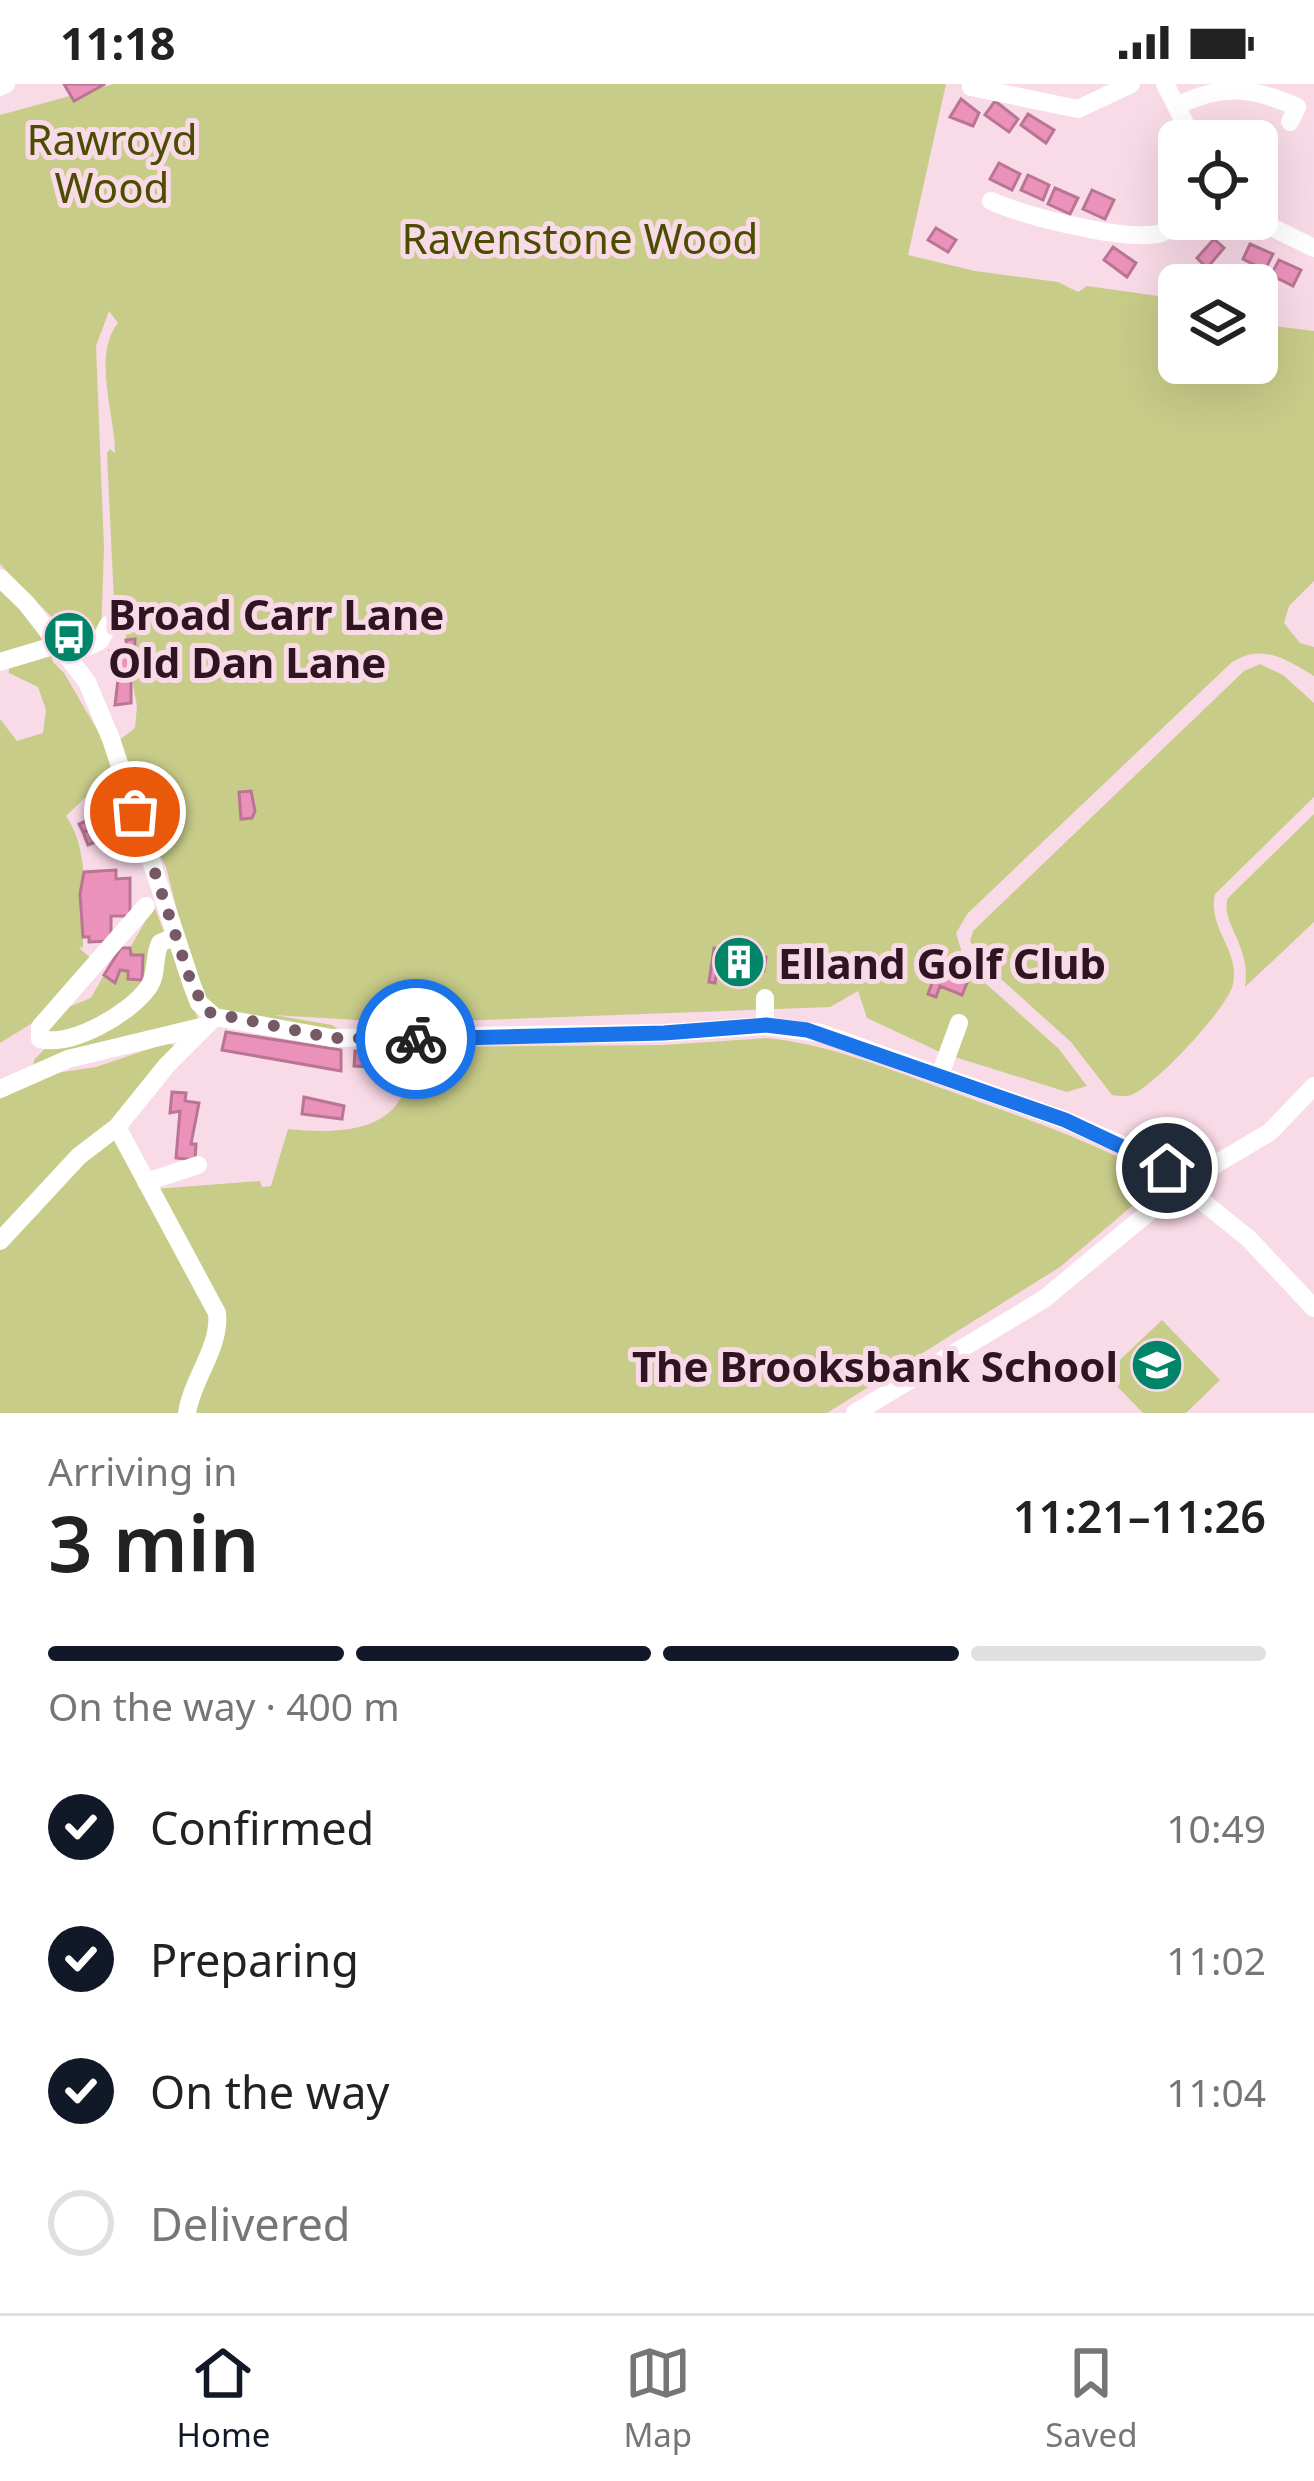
<!DOCTYPE html>
<html lang="en">
<head>
<meta charset="utf-8">
<style>
	body { margin:0; font-family:"Noto Sans",sans-serif; background:#f6f6f6; color:#222; height:100vh; display:flex; flex-direction:column; font-size:45px; white-space:nowrap }
	* { box-sizing:border-box; margin:0 }
	p { font-size:39px; color:#767676 }
	.icon { flex:none; width:66px; height:66px; fill:none; stroke:currentColor; stroke-width:2; stroke-linecap:round; stroke-linejoin:round }
	.map { position:relative; height:1329px; overflow:hidden }
	.side { display:flex; flex-direction:column; background:#fff; flex:1 }
	.side>* { flex:none }
	.fabs { position:absolute; left:1158px; top:36px; display:grid; gap:24px }
	.fabs a { display:grid; place-items:center; width:120px; height:120px; border-radius:18px; background:#fff; box-shadow:0 12px 48px #0002; font-size:60px }
	.pin { position:absolute; display:grid; place-items:center; width:102px; height:102px; color:#fff; margin:-51px; border:6px solid #fff; border-radius:50%; box-shadow:0 3px 12px #0007 }
	.courier { position:absolute; display:grid; place-items:center; width:120px; height:120px; margin:-60px; border:9px solid #1a73e8; border-radius:50%; background:#fff; color:#222; box-shadow:0 3px 15px #0007 }
	.overview em { font-style:normal; font-weight:600 }
	.overview div { display:flex; flex-direction:column-reverse }
	.overview { display:flex; align-items:center; justify-content:space-between; height:204px; padding:0 48px }
	h1 { font-size:78px; font-weight:600; line-height:90px }
	.bar { display:grid; grid-template-columns:repeat(4,1fr); gap:18px 12px; align-content:center; height:144px; padding:0 48px }
	.bar i { height:15px; border-radius:9px; background:#e0e0e0 }
	.bar .selected { background:#111827 }
	.bar p { grid-column:span 4 }
	ol { padding:0 48px; list-style:none }
	li { display:flex; align-items:center; gap:36px; height:132px }
	li p { margin-inline-start:auto }
	li .icon { padding:12px; border-radius:50%; background:#111827; color:#fff; stroke-width:4 }
	li:last-child { color:#767676 }
	li i { width:66px; height:66px; border:6px solid #e0e0e0; border-radius:50% }
	.status { display:flex; justify-content:space-between; align-items:center; height:84px; padding:0 60px; background:#fff; direction:ltr }
	.status svg { height:33px; fill:currentColor }
	.dock { display:flex; justify-content:space-around; align-items:center; height:168px; border-top:3px solid #e0e0e0; background:#fff; font-size:33px; color:#767676 }
	.dock a { display:grid; justify-items:center; gap:6px }
	.dock .selected { color:#111827 }
	.map>svg:first-child { display:block }
	.green { fill:#c8cc89 }
	.building { fill:#eb92bb; stroke:#ba7595; stroke-width:3 }
	.lines { fill:none; stroke-linecap:round; stroke-linejoin:round }
	.minor { stroke:#fff; stroke-width:18 }
	.done { stroke:#765966; stroke-width:12; stroke-dasharray:0 21.6 }
	.route { stroke:#1a73e8; stroke-width:15 }
	.labels { text-anchor:middle; dominant-baseline:central; stroke-width:10; stroke-linejoin:round; paint-order:stroke }
	.park-label { font-size:42px; fill:#4b4d00; stroke:#f9dae7 }
	.poi-label { font-size:42px; font-weight:bold; fill:#2f1421; stroke:#f9dae7; text-anchor:start }
</style>
</head>
<body>
<div class="status"><b>11:18</b><svg viewBox="0 0 49 12"><path d="M0 12V9h3v3zM5 12V6h3v6zM10 12V3h3v9zM15 12V0h3v12zM26 1h20v11H26zM47 4h2v5h-2z"/></svg></div>
<div class="map">
<svg width="1314" height="1329" viewBox="0 0 1314 1329">
	<rect width="100%" height="100%" fill="#f9dae7"/>
	<!-- green -->
	<path class="green" d="M 114,0 L 946,0 L 908,171 L 975,187 L 1058,198 L 1078,208 L 1087,202 L 1179,215 L 1179,279 L 1257,279 L 1257,240 L 1314,247 L 1314,497 L 1289,522 L 1284,539 L 1300,559 L 1314,563 L 1314,592 C 1286,575 1263,559 1232,578 L 968,829 L 956,849 L 966,882 L 1058,964 L 1087,1002 L 1067,1008 L 942,969 L 867,934 L 858,907 L 830,923 L 404,939 L 274,931 L 332,941 L 346,951 L 210,926 L 186,862 L 166,783 L 145,741 L 117,658 L 135,644 L 137,622 L 131,591 L 135,556 L 126,556 L 126,544 L 115,540 L 107,369 L 110,365 L 115,369 C 115,331 92,271 118,239 L 109,227 L 96,262 L 104,464 L 101,550 L 78,560 L 0,480 L 0,31 Z
		M 0,504 L 47,556 L 53,578 L 64,589 L 106,661 L 141,770 L 131,776 L 127,771 L 93,706 L 66,732 C 91,768 83,820 83,863 L 79,864 L 92,875 L 47,930 L 0,959 L 0,635 L 17,657 L 43,649 L 46,626 L 38,603 L 9,589 L 8,571 L 0,573 Z
		M 1260,580 L 1283,591 L 1314,619 L 1314,713 L 1215,810 C 1207,844 1240,865 1233,900 C 1229,923 1154,1003 1131,1011 C 1124,1013 1120,1012 1112,1011 L 1071,958 L 982,878 L 970,857 L 973,847 L 1244,587 Z
		M 1314,730 L 1314,838 L 1245,903 C 1252,862 1219,837 1228,814 Z
		M 154,822 L 198,935 L 33,983 L 34,976 L 53,956 L 48,948 L 66,924 L 91,914 L 104,891 L 115,899 L 120,886 L 128,887 L 128,895 L 142,895 L 143,872 L 131,871 L 130,864 Z
		M 766,954 C 829,960 885,984 944,1005 C 1015,1031 1085,1054 1151,1090 L 1152,1105 L 1060,1183 L 827,1329 L 190,1329 L 221,1248 L 155,1105 L 260,1097 L 262,1103 L 271,1102 L 288,1045 C 327,1049 391,1052 406,1002 C 410,991 409,975 410,963 L 663,961 Z
		M 167,959 L 177,962 L 110,1044 L 0,1151 L 0,1015 L 50,990 L 96,983 Z
		M 114,1051 L 214,1232 L 183,1329 L 0,1329 L 0,1164 L 39,1129 L 55,1103 Z
		M 1162,1236 L 1220,1296 L 1186,1329 L 1143,1329 L 1105,1290 Z"/>
	<!-- building -->
	<path class="building" d="M 64,0 L 105,0 L 74,17 Z
		M 961,15 L 979,29 L 973,42 L 950,33 Z
		M 995,17 L 1018,35 L 1009,48 L 985,31 Z
		M 1028,30 L 1054,46 L 1046,59 L 1021,41 Z
		M 999,79 L 1020,90 L 1012,106 L 990,95 Z
		M 1028,91 L 1049,101 L 1043,116 L 1021,106 Z
		M 1055,104 L 1078,114 L 1070,130 L 1048,120 Z
		M 1092,106 L 1114,116 L 1105,135 L 1083,125 Z
		M 936,144 L 956,156 L 948,168 L 928,156 Z
		M 1214,155 L 1224,164 L 1207,184 L 1197,174 Z
		M 1250,160 L 1273,170 L 1265,186 L 1243,175 Z
		M 1113,163 L 1136,179 L 1127,193 L 1104,176 Z
		M 1279,176 L 1301,186 L 1293,202 L 1271,191 Z
		M 1195,182 L 1209,196 L 1204,201 L 1180,201 Z
		M 135,555 L 134,591 L 118,595 L 110,567 L 127,565 L 126,556 Z
		M 131,593 L 131,619 L 115,621 L 118,595 Z
		M 251,707 L 255,727 L 252,734 L 241,735 L 239,708 Z
		M 107,728 L 112,739 L 83,748 L 79,740 Z
		M 112,739 L 116,759 L 108,762 L 105,754 L 88,761 L 83,748 Z
		M 116,786 L 116,795 L 130,794 L 130,832 L 111,832 L 111,857 L 89,858 L 89,853 L 83,853 L 80,810 L 84,788 Z
		M 738,863 L 745,864 L 744,870 L 766,873 L 764,887 L 739,883 L 737,895 L 716,892 L 715,899 L 709,898 L 714,864 L 737,868 Z
		M 121,864 L 130,864 L 131,871 L 143,871 L 142,896 L 128,895 L 128,887 L 120,886 L 115,899 L 104,891 Z
		M 936,888 L 967,899 L 962,911 L 940,902 L 936,913 L 928,910 Z
		M 226,948 L 341,966 L 341,987 L 222,966 Z
		M 355,967 L 394,969 L 393,984 L 354,982 Z
		M 172,1008 L 186,1009 L 185,1017 L 199,1019 L 191,1060 L 196,1060 L 195,1076 L 176,1074 L 180,1027 L 170,1029 Z
		M 304,1013 L 344,1022 L 342,1035 L 302,1030 Z"/>
	<g class="lines">
		<!-- minor -->
		<path class="minor" d="M 1165,0 L 1194,57
			M 0,3 L 6,0
			M 971,3 L 1078,25 L 1131,0
			M 1179,21 C 1222,0 1252,3 1297,23 L 1290,38
			M 991,117 C 1025,132 1122,157 1158,150 C 1168,148 1174,141 1182,135
			M 1255,135 L 1314,164
			M 0,494 L 26,519 L 87,598 L 111,655 L 192,901 L 199,919 L 215,933 L 332,954 L 664,949 L 765,942 L 821,949 L 1065,1036 L 1145,1071 L 1249,1155 L 1314,1224
			M 69,572 L 100,557 L 108,541
			M 0,578 L 60,560
			M 146,822 L 40,943 L 40,955 C 72,963 129,930 148,904 C 158,891 153,873 160,859 L 176,852
			M 765,914 L 765,942
			M 940,991 L 959,939
			M 0,1005 L 68,975 L 205,942
			M 146,1098 L 198,1081
			M 0,1157 L 79,1072 L 117,1043
			M 187,1329 C 192,1295 221,1263 217,1229 L 117,1043 L 167,981 L 215,933
			M 855,1329 L 1044,1215 L 1184,1099 L 1270,1048 L 1314,1002"/>
	</g>
	<g class="lines">
		<!-- done -->
		<path class="done" d="M 135,728 L 192,901 L 208,928 L 332,954 L 416,955"/>
		<!-- route -->
		<path class="route" d="M 416,955 L 664,949 L 766,941 L 807,946 L 1065,1036 L 1167,1084"/>
	</g>
	<!-- icons -->
	<defs>
		<g id="bus-disc" transform="scale(2.7)"><circle r="9.5" fill="#008569" stroke="#f9dae7"/><path d="M-5-6H5V4H4V6H2V4H-2V6H-4V4H-5ZM-3.5-4V0h7V-4ZM-3.5 1.2v1.5H-2V1.2ZM2 1.2v1.5H3.5V1.2Z" fill="#fff"/></g>
		<g id="building-disc" transform="scale(2.7)"><circle r="9.5" fill="#008569" stroke="#f9dae7"/><path d="M-4-6H4V6H1V3H-1V6H-4ZM-2.5-4.3h1.7v1.8h-1.7ZM.8-4.3h1.7v1.8H.8ZM-2.5-1h1.7V.8h-1.7ZM.8-1h1.7V.8H.8Z" fill="#fff"/></g>
		<g id="school-disc" transform="scale(2.7)"><circle r="9.5" fill="#008569" stroke="#f9dae7"/><path d="M0-5L7-2L0 1L-7-2ZM-4 1L0 2.5L4 1V4Q0 6-4 4Z" fill="#fff"/></g>
	</defs>
	<g fill-rule="evenodd">
		<use href="#bus-disc" x="69" y="553"/>
		<use href="#building-disc" x="739" y="878"/>
		<use href="#school-disc" x="1157" y="1281"/>
	</g>
	<g class="labels">
		<!-- park labels -->
		<g class="park-label">
			<text x="112" y="54">Rawroyd<tspan x="112" dy="48">Wood</tspan></text>
			<text x="580" y="153">Ravenstone Wood</text>
		</g>
		<!-- poi labels -->
		<g class="poi-label">
			<text x="108" y="529">Broad Carr Lane<tspan x="108" dy="48">Old Dan Lane</tspan></text>
			<text x="778" y="878">Elland Golf Club</text>
			<text x="1118" y="1281" text-anchor="end">The Brooksbank School</text>
		</g>
	</g>
</svg>
<div class="fabs">
<a><svg class="icon" aria-label="locate" viewBox="0 0 24 24"><circle cx="12" cy="12" r="6"/><path d="M12 2v4M12 18v4M2 12h4M18 12h4"/></svg></a>
<a><svg class="icon" aria-label="layers" viewBox="0 0 24 24"><path d="M12 4l9 5-9 5-9-5zM3 14l9 5 9-5"/></svg></a>
</div>
<div class="pin" style="left:135px;top:728px;background:#ea580c"><svg class="icon" aria-label="bag" viewBox="0 0 24 24"><path d="M5 8h14l-1 12H6zM9 8a3 3 0 0 1 6 0"/></svg></div>
<div class="pin" style="left:1167px;top:1084px;background:#1f2937"><svg class="icon" aria-label="home" viewBox="0 0 24 24"><path d="M3 11l9-7 9 7M6 9v11h12V9"/></svg></div>
<div class="courier" style="left:416px;top:955px"><svg class="icon" aria-label="bike" viewBox="0 0 24 24"><circle cx="6" cy="16" r="4"/><circle cx="18" cy="16" r="4"/><path d="M6 16l4-8h5l3 8M10 8l3 8H6M13 5h3"/></svg></div>
</div>
<section class="side">
<div class="overview"><div><h1>3 min</h1><p>Arriving in</p></div><em>11:21–11:26</em></div>
<div class="bar"><i class="selected"></i><i class="selected"></i><i class="selected"></i><i></i><p>On the way · 400 m</p></div>
<ol>
<li><svg class="icon" aria-label="check" viewBox="0 0 24 24"><path d="M5 12l5 5 9-10"/></svg>Confirmed<p>10:49</p></li>
<li><svg class="icon" aria-label="check" viewBox="0 0 24 24"><path d="M5 12l5 5 9-10"/></svg>Preparing<p>11:02</p></li>
<li><svg class="icon" aria-label="check" viewBox="0 0 24 24"><path d="M5 12l5 5 9-10"/></svg>On the way<p>11:04</p></li>
<li><i></i>Delivered</li>
</ol>
</section>
<nav class="dock">
<a class="selected"><svg class="icon" aria-label="home" viewBox="0 0 24 24"><path d="M3 11l9-7 9 7M6 9v11h12V9"/></svg>Home</a>
<a><svg class="icon" aria-label="map" viewBox="0 0 24 24"><path d="M3 6l6-2 6 2 6-2v14l-6 2-6-2-6 2zM9 4v14M15 6v14"/></svg>Map</a>
<a><svg class="icon" aria-label="saved" viewBox="0 0 24 24"><path d="M7 4h10v16l-5-4-5 4z"/></svg>Saved</a>
</nav>
</body>
</html>
